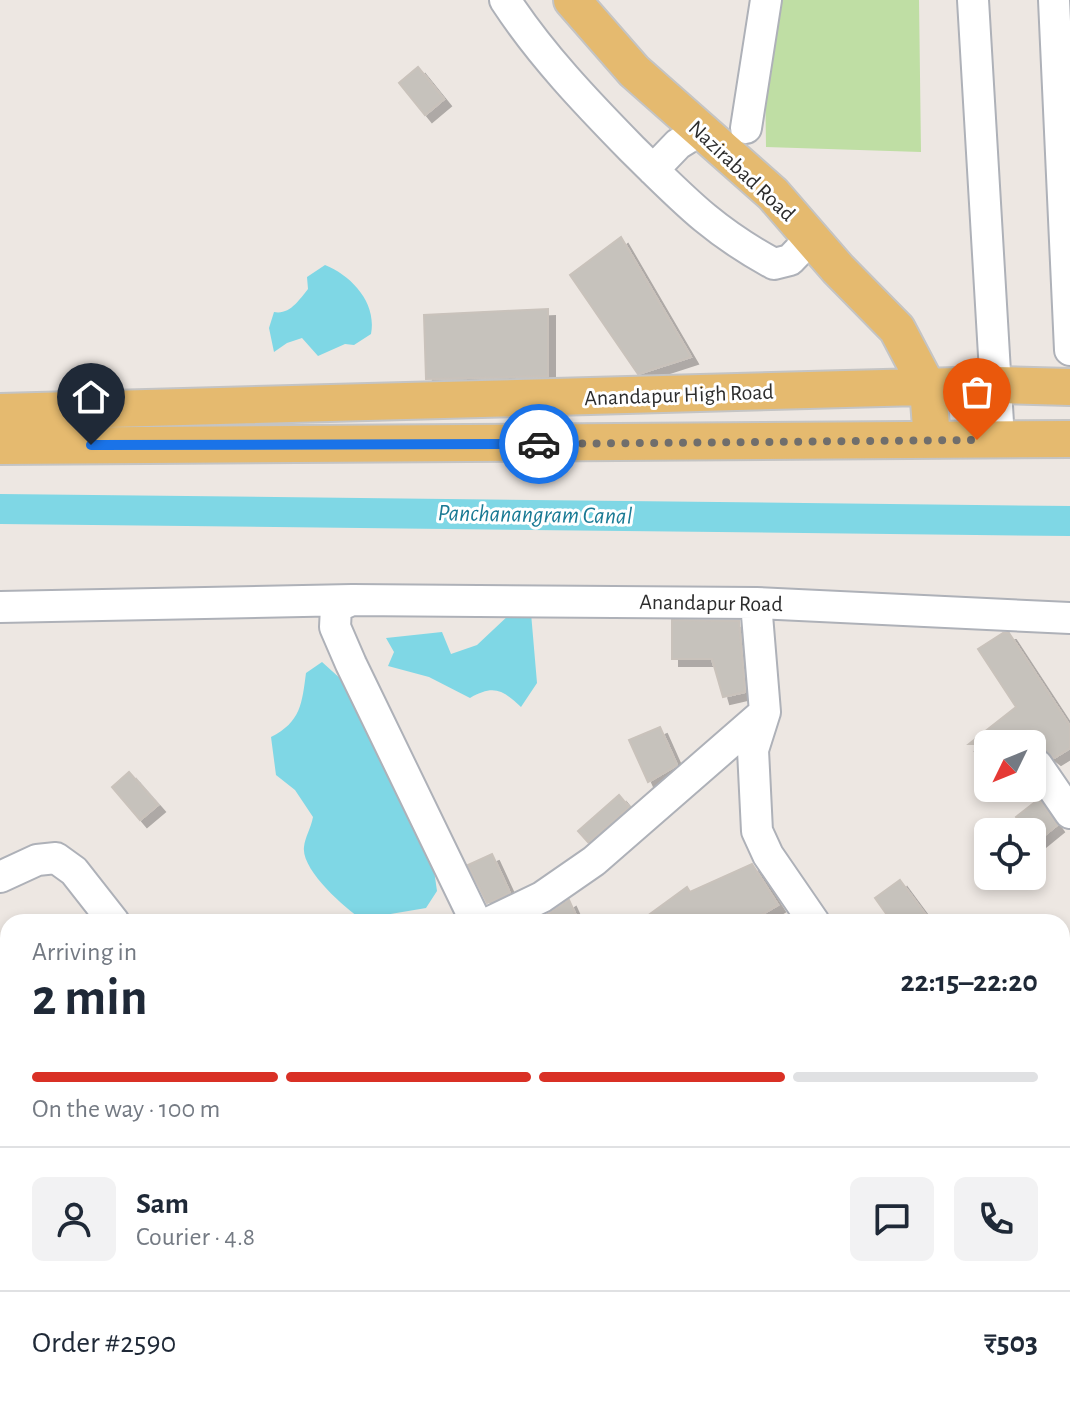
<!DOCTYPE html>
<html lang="en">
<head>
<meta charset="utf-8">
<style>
	body { margin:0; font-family:"Alegreya Sans",sans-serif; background:#f2f2f3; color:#1f2937; height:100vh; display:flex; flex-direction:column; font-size:30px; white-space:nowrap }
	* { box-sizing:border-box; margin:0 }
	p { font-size:26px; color:#747a83 }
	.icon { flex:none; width:44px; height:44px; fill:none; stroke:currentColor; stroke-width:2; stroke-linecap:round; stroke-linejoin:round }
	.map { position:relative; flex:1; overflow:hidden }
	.side { position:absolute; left:0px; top:914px; width:1070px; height:498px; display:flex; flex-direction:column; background:#fff; border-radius:24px 24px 0 0; box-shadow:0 4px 12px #0003 }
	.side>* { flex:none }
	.needle { width:52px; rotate:227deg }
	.buttons { position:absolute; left:974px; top:730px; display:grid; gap:16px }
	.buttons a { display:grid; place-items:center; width:72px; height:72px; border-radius:12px; background:#fff; box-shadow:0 4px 12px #0003; font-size:40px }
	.pin { position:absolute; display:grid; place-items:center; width:68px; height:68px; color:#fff; margin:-82px -34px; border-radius:50% 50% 50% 0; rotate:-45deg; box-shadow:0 0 8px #0007 }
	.pin .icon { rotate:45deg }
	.courier { position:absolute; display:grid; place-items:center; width:80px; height:80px; margin:-40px; border:6px solid #1a73e8; border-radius:50%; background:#fff; color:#222; box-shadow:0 2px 10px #0007 }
	.head em { font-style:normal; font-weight:600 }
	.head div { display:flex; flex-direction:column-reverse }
	.head { display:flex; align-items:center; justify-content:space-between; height:136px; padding:0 32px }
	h1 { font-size:52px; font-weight:600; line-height:60px }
	.bar { display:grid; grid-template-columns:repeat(4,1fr); gap:12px 8px; align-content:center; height:96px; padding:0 32px }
	.bar i { height:10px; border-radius:6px; background:#e0e1e3 }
	.bar .on { background:#d93025 }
	.bar p { grid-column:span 4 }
	.line { display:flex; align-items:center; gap:20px; padding:0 32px; border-top:2px solid #e0e1e3 }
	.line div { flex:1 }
	.round { display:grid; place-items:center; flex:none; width:84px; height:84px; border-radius:12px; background:#f2f2f3 }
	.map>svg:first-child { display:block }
	.green { fill:#bfdea4 }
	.water { fill:#7fd7e5 }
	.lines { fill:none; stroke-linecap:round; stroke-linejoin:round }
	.canal { stroke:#7fd7e5; stroke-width:30 }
	.building { fill:#c6c2bc; stroke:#c9c2bb; stroke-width:2; filter:url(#shadow) }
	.minor-casing { stroke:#aeb1b8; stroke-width:34 }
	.major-casing { stroke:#c4c4c4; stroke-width:40 }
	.minor { stroke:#fff; stroke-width:30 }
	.major { stroke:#e5ba6f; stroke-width:36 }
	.done { stroke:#706e6c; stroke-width:8; stroke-dasharray:0 14.4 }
	.route { stroke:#1a73e8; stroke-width:10 }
	.labels { text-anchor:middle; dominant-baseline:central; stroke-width:6; stroke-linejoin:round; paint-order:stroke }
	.street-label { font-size:22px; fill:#2d2d2d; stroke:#fff }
	.water-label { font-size:24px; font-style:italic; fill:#1a7a94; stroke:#fff }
</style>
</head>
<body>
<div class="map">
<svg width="1070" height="1411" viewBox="0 0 1070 1411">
	<defs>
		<filter id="shadow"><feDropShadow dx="7" dy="7" stdDeviation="0" flood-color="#0004"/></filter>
	</defs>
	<rect width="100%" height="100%" fill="#ede7e2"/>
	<!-- green -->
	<path class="green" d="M 764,0 L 919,0 L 921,152 L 766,147 Z
		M 1070,1004 L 1070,1186 L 1062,1171 L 1062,1008 Z"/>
	<!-- water -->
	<path class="water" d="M 325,265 C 352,276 377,303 371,334 L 354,345 L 345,344 L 318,356 L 302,338 L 287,343 L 274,352 L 269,328 L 274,312 C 290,315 299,300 308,289 L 307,277 Z
		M 531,613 L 537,683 L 521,707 C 502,689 493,685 470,698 L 429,677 L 388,666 L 394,652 L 386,638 L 442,632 L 451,654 L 477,645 L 510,614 Z
		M 322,662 L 342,680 L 432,856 L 437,891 L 426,908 L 361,919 C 345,908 301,870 304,847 C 305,837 311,828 313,817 L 295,790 L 276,775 L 271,737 C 301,722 302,703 306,673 Z"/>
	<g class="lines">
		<!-- canal -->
		<path class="canal" d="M 0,509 L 1070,521"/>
	</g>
	<!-- building -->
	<path class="building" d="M 418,67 L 444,99 L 425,115 L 399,83 Z
		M 621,237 L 691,357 L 638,374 L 570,275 Z
		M 548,309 L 548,376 L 426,379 L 424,315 Z
		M 672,620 L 739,621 L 745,692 L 723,697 L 712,659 L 672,659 Z
		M 1003,633 L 1009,633 L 1070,726 L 1070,748 L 1054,758 L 1036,744 L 969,744 L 1016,707 L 978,649 Z
		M 660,727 L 677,765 L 648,782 L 629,740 Z
		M 129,772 L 158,805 L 140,820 L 112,787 Z
		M 619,795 L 629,807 L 588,842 L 578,831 Z
		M 1039,799 L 1057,825 L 1035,843 L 1032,832 L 1027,832 L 1016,817 Z
		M 492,854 L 510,893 L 487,903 L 468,865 Z
		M 752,864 L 778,905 L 749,922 L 639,922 L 687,887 L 690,892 Z
		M 900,880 L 931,922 L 892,922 L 875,898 Z
		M 569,900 L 579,922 L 532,922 L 550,913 Z"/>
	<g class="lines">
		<!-- minor casing -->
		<g class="minor-casing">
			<path id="minor" d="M 505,0 C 541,55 586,102 632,149 C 682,198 711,230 774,264 L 790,260 L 811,238
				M 973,0 L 999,440
				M 1054,0 L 1070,350
				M 746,128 L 766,0
				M 653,170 L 678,144 L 699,131
				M 756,603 L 765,712 L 753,750 L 757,831 L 768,855 L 814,922
				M 0,607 L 352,600
				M 1037,765 L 1070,813
				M 0,877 L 37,860 L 56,858 L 74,871 L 114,922
				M 476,922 L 351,664 L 335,627 L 336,607 L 352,600 L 756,603 L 1070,618
				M 490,922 L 542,897 L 594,861 L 765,712
				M 1062,995 L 1070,991
				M 1062,1016 L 1069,1029
				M 1062,1155 L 1070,1168
				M 1062,1269 L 1070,1264
				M 591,1404 L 592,1411
				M 775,1404 L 780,1411
				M 1007,1404 L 1008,1411
				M 264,1411 L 271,1404
				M 528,1411 L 535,1404"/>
		</g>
		<!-- major casing -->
		<g class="major-casing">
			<path id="major" d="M 572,0 L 634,71 L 773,194 L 838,269 L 897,329 L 928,388 L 932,440
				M 0,412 L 995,385 L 1070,387
				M 0,446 L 1070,439"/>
		</g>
		<!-- minor -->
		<use href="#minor" class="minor"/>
		<!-- major -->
		<use href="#major" class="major"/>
	</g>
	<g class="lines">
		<!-- done -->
		<path class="done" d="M 539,444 L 977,440"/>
		<!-- route -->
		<path class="route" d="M 91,445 L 539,444"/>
	</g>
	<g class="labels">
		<!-- street labels -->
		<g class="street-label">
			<text transform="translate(742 171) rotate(43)">Nazirabad Road</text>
			<text transform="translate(679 395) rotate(-2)">Anandapur High Road</text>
			<text transform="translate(711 603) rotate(1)">Anandapur Road</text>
		</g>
		<!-- water labels -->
		<g class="water-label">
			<text transform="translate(535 515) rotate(1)">Panchanangram Canal</text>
		</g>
	</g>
</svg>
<div class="buttons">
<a><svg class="needle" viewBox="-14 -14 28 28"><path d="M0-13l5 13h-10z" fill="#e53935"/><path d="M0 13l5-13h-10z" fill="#747a83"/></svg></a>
<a><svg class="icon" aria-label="locate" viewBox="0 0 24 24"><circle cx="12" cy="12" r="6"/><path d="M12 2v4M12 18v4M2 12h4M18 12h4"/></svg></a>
</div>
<div class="pin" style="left:977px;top:440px;background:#ea580c"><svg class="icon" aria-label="bag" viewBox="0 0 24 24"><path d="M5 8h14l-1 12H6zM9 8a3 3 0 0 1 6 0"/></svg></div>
<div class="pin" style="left:91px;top:445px;background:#1f2937"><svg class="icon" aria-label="home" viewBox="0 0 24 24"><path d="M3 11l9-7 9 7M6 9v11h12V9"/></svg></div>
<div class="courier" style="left:539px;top:444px"><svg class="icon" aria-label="car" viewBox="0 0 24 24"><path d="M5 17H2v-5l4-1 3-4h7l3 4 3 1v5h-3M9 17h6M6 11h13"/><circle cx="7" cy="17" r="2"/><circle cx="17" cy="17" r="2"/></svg></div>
<section class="side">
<div class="head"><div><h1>2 min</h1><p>Arriving in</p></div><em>22:15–22:20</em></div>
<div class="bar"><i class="on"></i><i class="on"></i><i class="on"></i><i></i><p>On the way · 100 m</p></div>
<div class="line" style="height:144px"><a class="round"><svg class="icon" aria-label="person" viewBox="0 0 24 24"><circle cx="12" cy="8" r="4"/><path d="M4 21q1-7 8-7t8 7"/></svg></a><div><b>Sam</b><p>Courier · 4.8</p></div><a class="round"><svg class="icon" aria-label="chat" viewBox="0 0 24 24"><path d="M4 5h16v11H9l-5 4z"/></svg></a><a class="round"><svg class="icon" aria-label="phone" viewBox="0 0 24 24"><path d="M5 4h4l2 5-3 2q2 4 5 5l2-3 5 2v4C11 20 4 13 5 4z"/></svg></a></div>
<div class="line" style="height:104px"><div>Order #2590</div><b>₹503</b></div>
</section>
</div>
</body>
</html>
